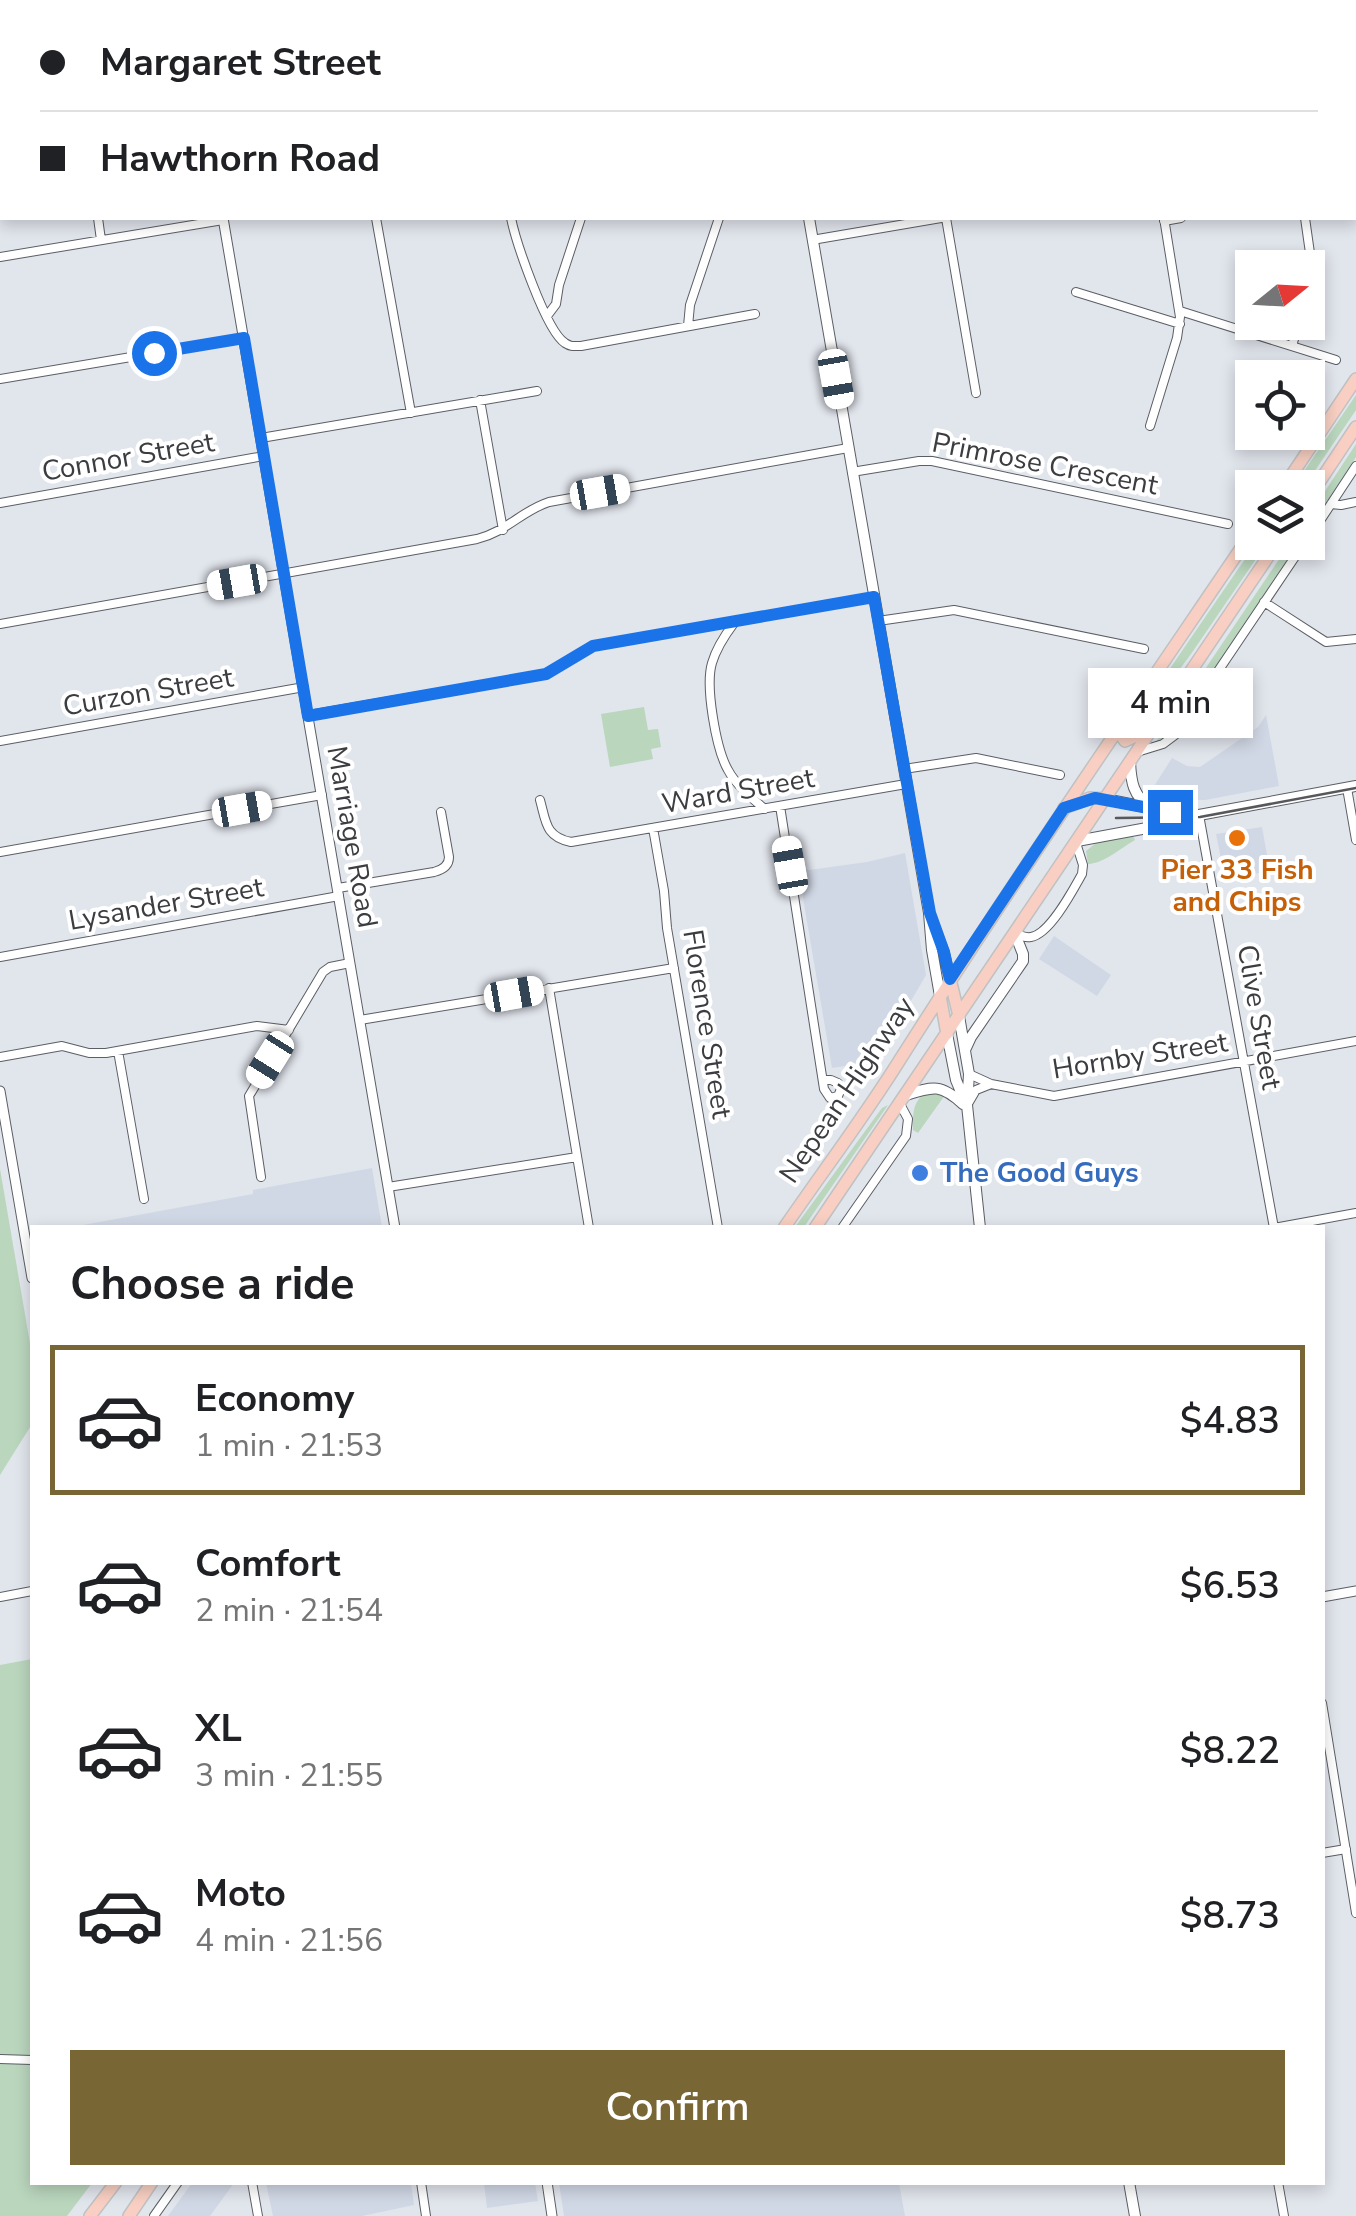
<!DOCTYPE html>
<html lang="en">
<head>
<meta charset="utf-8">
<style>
	body { margin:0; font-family:"Nunito Sans",sans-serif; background:#f2f2f2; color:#202124; height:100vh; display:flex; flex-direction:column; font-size:38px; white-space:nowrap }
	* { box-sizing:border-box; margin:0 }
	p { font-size:32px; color:#757577 }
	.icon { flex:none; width:55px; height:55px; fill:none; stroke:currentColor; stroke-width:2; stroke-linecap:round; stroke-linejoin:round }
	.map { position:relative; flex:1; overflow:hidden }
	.drawer { position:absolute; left:30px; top:1225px; width:1295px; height:960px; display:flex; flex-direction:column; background:#fff; border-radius:0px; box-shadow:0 5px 15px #0003 }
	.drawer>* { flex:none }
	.banner { position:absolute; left:0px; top:0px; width:1358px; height:220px; box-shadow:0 5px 15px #0003; display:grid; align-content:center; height:220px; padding:0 40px; background:#fff }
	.needle { width:65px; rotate:72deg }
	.tools { position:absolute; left:1235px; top:250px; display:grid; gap:20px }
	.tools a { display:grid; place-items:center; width:90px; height:90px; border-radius:0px; background:#fff; box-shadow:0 5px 15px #0003; font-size:50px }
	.end { position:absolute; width:45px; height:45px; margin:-22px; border:12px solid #1a73e8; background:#fff; box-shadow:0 0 0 5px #fff }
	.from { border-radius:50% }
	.bubble { position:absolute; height:70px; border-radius:0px; background:#fff; box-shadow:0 5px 15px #0003; font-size:32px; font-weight:600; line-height:70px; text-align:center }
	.car { position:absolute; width:30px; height:60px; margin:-30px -15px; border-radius:12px; box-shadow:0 0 8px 2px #0007; background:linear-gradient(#fff 24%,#345 0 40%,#fff 0 76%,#345 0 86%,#fff 0) }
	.banner b { display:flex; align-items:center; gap:35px; height:95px; font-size:38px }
	.banner b+b { border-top:2px solid #e0e0e0 }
	.banner i { width:25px; height:25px; background:#202124 }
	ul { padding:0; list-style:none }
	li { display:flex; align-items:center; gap:30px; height:150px; margin:0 20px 15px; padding:0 20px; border:5px solid transparent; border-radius:0px }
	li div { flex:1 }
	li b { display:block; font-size:38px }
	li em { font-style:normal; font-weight:600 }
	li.active { border-color:#796635 }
	li>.icon { width:90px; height:90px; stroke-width:1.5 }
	h2 { padding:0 40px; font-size:45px; line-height:120px }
	.cta { display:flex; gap:20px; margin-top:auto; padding:20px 40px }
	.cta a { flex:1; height:115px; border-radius:0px; background:#796635; color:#fff; font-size:40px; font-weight:600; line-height:115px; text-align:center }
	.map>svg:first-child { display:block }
</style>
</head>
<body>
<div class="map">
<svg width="1356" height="2216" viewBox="0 0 1356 2216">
	<rect width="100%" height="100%" fill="#e1e5ec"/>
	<!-- built -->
	<path fill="#d1d8e5" d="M1266 715 1279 786 1205 800 1158 799 1149 794 1172 758 1187 766 1200 767 1258 727Z
		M1262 827 1270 871 1225 879 1216 834Z
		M905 853 926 975 876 1061 832 1068 803 898 802 871 867 862Z
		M1054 936 1111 975 1097 996 1039 959Z
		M372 1168 382 1227H72L253 1194V1190Z
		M192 2183V2182L234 2183 210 2216H168Z
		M266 2183H411L414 2205 362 2216H273Z
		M484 2183H535L538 2201 487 2208Z
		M559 2183H899L905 2216H564Z"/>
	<!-- green -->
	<path fill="#bad6bd" d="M1356 395V410L1304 487H1293Z
		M1356 444V457L1308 530V517Z
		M1256 543H1267L1191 654 1135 729 1128 735 1125 734Z
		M1290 543H1299L1176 728 1166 738 1156 742Z
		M644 707 648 730 658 729 661 747 651 749 653 759 610 767 601 714Z
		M1133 836 1135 840C1119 849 1105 863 1088 864L1086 851 1096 843Z
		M931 1092 945 1095 918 1133 913 1130C913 1114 912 1097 931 1092Z
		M888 1105 804 1227H795L882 1108Z
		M0 1169 32 1355V1424L0 1475Z
		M32 1659V2182L92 2183 67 2216H0V1665Z"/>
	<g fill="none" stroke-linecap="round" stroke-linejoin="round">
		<defs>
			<path id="minor" d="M10 0V2
				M338 0 339 2
				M474 0 475 2
				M629 0V2
				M991 0V2
				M1124 0V2
				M1274 0V2
				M1355 14H1356
				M0 59H2
				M1355 177H1356
				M98 218 101 240
				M376 218 411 413
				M511 218C516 242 546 331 565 343 571 347 574 346 581 346L755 314
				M946 218 976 393
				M1305 218 1313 274 1308 295
				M1164 221 1181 218
				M812 240 941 218
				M0 257 223 220
				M1076 292 1180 324
				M1180 311 1336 360
				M547 316 556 304 559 285 581 218
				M688 326 690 305 719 218
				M1292 346 1299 322
				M0 379 244 338
				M480 400 503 530
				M1150 426 1177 338 1180 317 1164 218
				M261 438 537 391
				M852 472 919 461H932L1228 524
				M0 503 264 456
				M1331 504 1341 505 1356 502
				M1308 539 1356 466
				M1264 602 1326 642 1356 639
				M878 621 954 610 1144 649
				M734 623C725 635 716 649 712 663 705 686 716 749 728 770 736 785 751 798 765 809
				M0 624 477 539C508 531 521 511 549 502L848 448
				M309 715 546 674 593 646 874 597
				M0 741 304 687
				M1137 752 1163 744 1175 735 1305 542
				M904 769 976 758 1060 775
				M1347 788 1356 840
				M540 800C546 821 545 837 571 842L906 784
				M780 806 824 1089 830 1098 838 1096 841 1089 838 1083 831 1080H823
				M1199 815 1274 1228
				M653 828 664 891 667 928 718 1228
				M0 852 322 795
				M338 888 434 872C442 870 449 866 449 857L441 812
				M1015 933C1022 936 1024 938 1031 937 1050 934 1073 890 1082 874L1083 865 1076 843
				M0 957 339 896
				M549 988 589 1228
				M360 1020 674 968
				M118 1051 144 1199
				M0 1057 62 1046 89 1053H106L257 1026 289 1030
				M969 1074 991 1084 1054 1096 1356 1041
				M969 1102 976 1090 991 1084
				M261 1177 249 1096 323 972 330 967 350 963
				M388 1187 577 1157
				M842 1228 906 1136 908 1119 900 1104
				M1274 1228 1356 1213
				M0 1597 32 1591
				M1322 1703 1356 1913
				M1322 1853 1346 1849
				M0 2059 32 2060
				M252 2182 258 2216
				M421 2182 426 2216
				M1278 2182 1284 2216
				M154 2216 178 2182"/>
			<path id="tertiary" d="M185 0V2
				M223 218 395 1228
				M0 1091 32 1278
				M1322 1597 1356 1591
				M547 2182 552 2216"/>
			<path id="secondary" d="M771 0 772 2
				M809 218 929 913 932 950 940 996
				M1130 762C1131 782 1133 796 1151 808
				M1105 799 1170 812 1194 814
				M1077 841 1158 826 1199 815 1356 786
				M933 924 944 953 950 979
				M959 1016 969 1074 967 1105 980 1228
				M947 1034 956 1080 966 1104
				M965 1050 971 1037 1023 961V954L1015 934
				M906 1095C934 1086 941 1084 963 1104
				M1129 2182 1135 2216"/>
			<path id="trunk" d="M1283 488 1356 379
				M1308 499 1356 427
				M1117 730 1125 741 1149 730
				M1064 808 1090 798 1105 799
				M950 979 959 1016
				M940 996 947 1034
				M784 1228C823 1171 865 1116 901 1058 1014 880 1134 706 1252 532
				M815 1228 1278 542
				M90 2216 116 2182
				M129 2216 152 2182"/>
		</defs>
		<!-- minor casing -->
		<use href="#minor" stroke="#5b5e64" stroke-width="10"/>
		<!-- tertiary casing -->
		<use href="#tertiary" stroke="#5b5e64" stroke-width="11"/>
		<!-- secondary casing -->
		<use href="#secondary" stroke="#5b5e64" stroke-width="12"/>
		<!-- trunk casing -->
		<use href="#trunk" stroke="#c0c1c2" stroke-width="14"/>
		<!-- minor -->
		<use href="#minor" stroke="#fff" stroke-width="8"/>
		<!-- tertiary -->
		<use href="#tertiary" stroke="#fff" stroke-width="9"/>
		<!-- secondary -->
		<use href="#secondary" stroke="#fff" stroke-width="10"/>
		<!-- trunk -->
		<use href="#trunk" stroke="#f8cfc2" stroke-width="11"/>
		<!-- tram -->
		<path stroke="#56585c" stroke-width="2.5" d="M1116 818 1200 817 1356 788"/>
	</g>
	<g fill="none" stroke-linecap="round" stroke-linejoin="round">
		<!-- route -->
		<path stroke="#1a73e8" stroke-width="12" d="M154 353 244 338 308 716 546 674 593 646 874 597 930 913 944 952 950 979 1064 808 1095 798 1170 812"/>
	</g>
	<!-- markers -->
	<circle fill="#e8710a" stroke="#fff" stroke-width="4" cx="1237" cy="838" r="10"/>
	<circle fill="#3f7fe0" stroke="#fff" stroke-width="4" cx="920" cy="1173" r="10"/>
	<g text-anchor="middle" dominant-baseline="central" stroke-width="8" stroke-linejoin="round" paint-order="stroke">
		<!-- street labels -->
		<g font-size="28" fill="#3b3d40" stroke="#fff">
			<text transform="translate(128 457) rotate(-10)">Connor Street</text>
			<text transform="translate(1045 464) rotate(11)">Primrose Crescent</text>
			<text transform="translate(148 692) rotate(-10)">Curzon Street</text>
			<text transform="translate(738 791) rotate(-10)">Ward Street</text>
			<text transform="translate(352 837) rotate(80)">Marriage Road</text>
			<text transform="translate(166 904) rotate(-10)">Lysander Street</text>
			<text transform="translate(1259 1017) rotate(80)">Clive Street</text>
			<text transform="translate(707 1024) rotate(81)">Florence Street</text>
			<text transform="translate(1140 1056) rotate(-9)">Hornby Street</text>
			<text transform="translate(847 1090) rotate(-56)">Nepean Highway</text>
		</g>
		<!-- food labels -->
		<g font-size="28" font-weight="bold" fill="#c56008" stroke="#fff">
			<text x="1237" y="870">Pier 33 Fish<tspan x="1237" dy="32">and Chips</tspan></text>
		</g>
		<!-- shop labels -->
		<g font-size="28" font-weight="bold" fill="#366cbe" stroke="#fff" text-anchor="start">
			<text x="940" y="1173">The Good Guys</text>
		</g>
	</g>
</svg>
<div class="tools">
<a><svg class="needle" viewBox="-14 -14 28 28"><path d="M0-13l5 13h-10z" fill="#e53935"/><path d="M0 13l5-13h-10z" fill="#757577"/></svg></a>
<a><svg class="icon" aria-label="locate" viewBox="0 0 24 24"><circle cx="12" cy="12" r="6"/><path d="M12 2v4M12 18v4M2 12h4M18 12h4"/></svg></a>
<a><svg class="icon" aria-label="layers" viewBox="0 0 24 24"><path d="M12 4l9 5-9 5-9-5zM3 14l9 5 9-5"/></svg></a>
</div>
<i class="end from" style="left:154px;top:353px"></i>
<i class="end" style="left:1170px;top:812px"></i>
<div class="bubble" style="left:1088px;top:668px;width:165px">4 min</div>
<i class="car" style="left:836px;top:379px;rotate:170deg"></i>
<i class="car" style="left:600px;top:492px;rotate:80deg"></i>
<i class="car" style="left:237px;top:582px;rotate:260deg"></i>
<i class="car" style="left:242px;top:809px;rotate:80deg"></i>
<i class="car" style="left:790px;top:866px;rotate:350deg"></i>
<i class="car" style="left:514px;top:994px;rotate:80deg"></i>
<i class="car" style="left:270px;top:1060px;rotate:212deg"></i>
<div class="banner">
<b><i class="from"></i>Margaret Street</b>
<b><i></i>Hawthorn Road</b>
</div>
<section class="drawer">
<h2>Choose a ride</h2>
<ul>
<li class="active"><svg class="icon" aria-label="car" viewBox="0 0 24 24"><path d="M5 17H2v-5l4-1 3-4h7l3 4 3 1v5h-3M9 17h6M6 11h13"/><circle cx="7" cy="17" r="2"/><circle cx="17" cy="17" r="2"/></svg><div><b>Economy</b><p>1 min · 21:53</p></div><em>$4.83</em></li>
<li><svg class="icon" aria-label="car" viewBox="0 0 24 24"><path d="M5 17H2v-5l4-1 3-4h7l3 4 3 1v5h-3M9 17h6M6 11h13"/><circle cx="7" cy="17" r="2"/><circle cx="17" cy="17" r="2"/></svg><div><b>Comfort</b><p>2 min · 21:54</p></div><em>$6.53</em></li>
<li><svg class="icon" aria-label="car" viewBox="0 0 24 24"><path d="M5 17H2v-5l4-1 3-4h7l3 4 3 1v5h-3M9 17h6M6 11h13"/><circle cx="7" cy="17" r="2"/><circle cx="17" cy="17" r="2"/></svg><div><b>XL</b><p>3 min · 21:55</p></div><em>$8.22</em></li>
<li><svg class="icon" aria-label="car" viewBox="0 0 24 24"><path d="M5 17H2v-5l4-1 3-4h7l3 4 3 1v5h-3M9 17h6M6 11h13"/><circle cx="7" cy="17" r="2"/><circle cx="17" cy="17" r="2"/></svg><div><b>Moto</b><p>4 min · 21:56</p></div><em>$8.73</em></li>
</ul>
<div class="cta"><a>Confirm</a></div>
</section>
</div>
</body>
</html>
